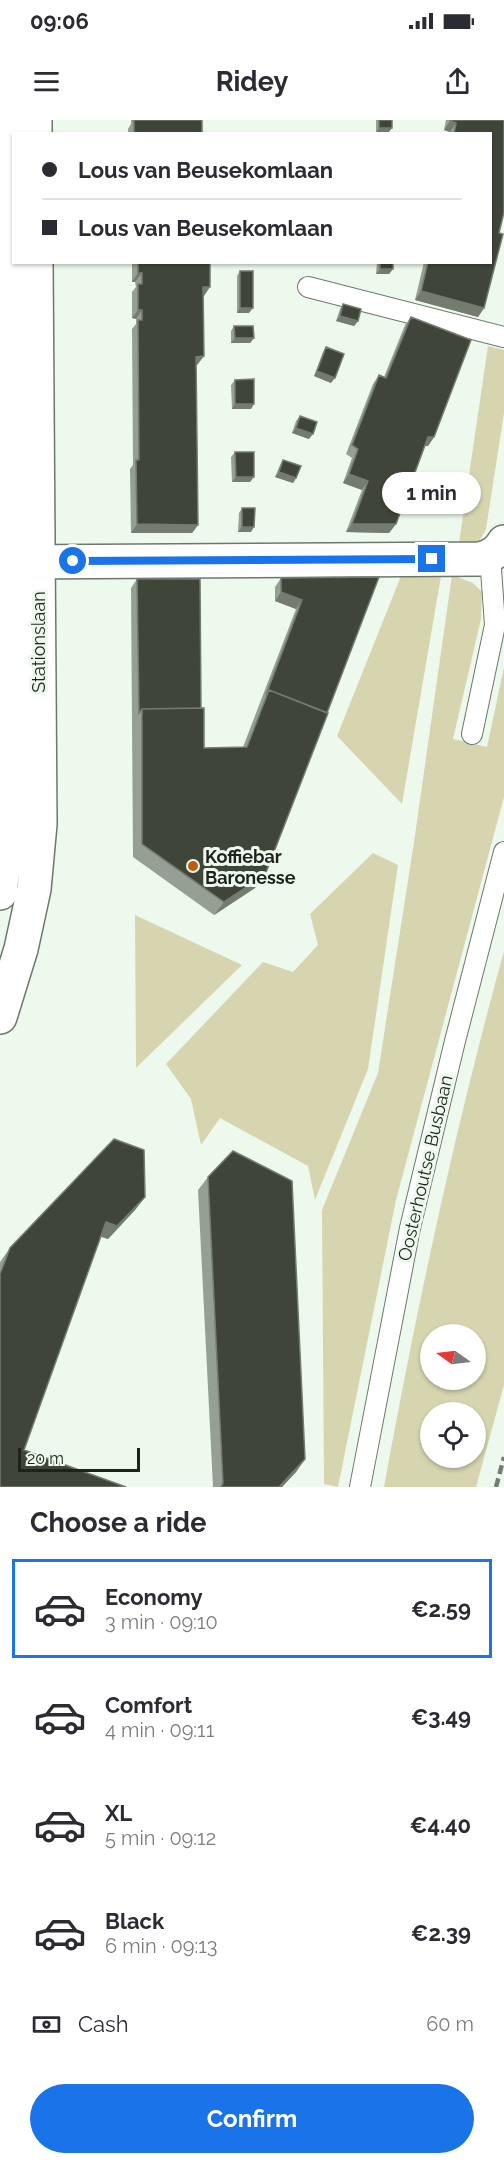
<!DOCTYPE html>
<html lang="en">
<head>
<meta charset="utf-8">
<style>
	body { margin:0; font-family:Raleway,sans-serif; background:#f2f2f3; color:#2b2b33; height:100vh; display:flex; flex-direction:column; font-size:22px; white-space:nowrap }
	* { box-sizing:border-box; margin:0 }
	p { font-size:20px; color:#7c7c81 }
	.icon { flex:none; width:33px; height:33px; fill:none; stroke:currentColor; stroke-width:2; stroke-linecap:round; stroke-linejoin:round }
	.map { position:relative; height:1367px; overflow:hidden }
	.drawer { display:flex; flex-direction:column; background:#fff; flex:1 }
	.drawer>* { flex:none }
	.guide { position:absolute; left:12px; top:12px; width:480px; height:132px; border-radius:0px; box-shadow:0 2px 4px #0004; display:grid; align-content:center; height:132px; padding:0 30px; background:#fff }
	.needle { width:39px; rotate:284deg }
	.fabs { position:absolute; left:420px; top:1204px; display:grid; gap:12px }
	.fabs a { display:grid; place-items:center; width:66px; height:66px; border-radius:50%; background:#fff; box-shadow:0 2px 4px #0004; font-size:30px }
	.scale { position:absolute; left:18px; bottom:15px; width:122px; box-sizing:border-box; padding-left:6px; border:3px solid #1e221e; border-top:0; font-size:16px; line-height:21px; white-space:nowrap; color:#1e221e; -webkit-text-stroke:4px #edf9ed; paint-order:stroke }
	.end { position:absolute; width:27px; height:27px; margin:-14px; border:8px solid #1a73e8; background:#fff; box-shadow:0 0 0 3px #fff }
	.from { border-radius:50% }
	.bubble { position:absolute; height:42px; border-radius:21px; background:#fff; box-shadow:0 2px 4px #0004; font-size:20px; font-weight:700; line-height:42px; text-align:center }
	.guide b { display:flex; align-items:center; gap:21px; height:57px; font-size:22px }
	.guide b+b { border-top:2px solid #e1e1e2 }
	.guide i { width:15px; height:15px; background:#2b2b33 }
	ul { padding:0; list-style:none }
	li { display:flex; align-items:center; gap:18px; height:99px; margin:0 12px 9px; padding:0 18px; border:3px solid transparent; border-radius:0px }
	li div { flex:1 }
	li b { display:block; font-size:22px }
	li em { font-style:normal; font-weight:700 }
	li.on { border-color:#1a73e8 }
	li>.icon { width:54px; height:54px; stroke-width:1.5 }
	h2 { padding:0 30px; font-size:27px; line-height:72px }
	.pay { display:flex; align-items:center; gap:15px; height:66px; padding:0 30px; font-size:22px }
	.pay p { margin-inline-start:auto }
	.button { display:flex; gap:12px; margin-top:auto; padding:12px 30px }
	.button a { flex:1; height:69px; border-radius:36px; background:#1a73e8; color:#fff; font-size:24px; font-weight:700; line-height:69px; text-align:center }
	.status { display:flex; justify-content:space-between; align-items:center; height:42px; padding:0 30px; background:#fff; direction:ltr }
	.status svg { height:16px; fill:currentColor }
	header { display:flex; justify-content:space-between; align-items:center; height:78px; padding:0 30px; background:#fff; font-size:27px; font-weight:700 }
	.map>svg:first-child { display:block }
</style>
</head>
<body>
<div class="status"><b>09:06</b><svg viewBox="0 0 49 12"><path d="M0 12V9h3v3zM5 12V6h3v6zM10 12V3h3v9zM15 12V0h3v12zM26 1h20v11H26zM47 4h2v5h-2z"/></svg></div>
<header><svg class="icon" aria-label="menu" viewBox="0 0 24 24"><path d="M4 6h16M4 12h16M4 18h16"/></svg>Ridey<svg class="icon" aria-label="share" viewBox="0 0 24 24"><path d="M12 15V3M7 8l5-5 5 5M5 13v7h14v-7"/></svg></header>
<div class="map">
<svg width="504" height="1367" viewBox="0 0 504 1367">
	<rect width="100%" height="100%" fill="#edf9ed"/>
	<!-- green -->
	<path fill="#d6d5b0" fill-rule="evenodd" d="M488 226 504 230V293L486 409C478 425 476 426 459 423Z
		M452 455 473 463 482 472 481 499 453 619 487 627 504 547V677L396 1080 338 1367 324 1364 322 1090 378 953 414 722Z
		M401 456H441L402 684 337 616Z
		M373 733 398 745 368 949 315 1080 308 1046 220 998 201 1025 191 979 166 944 263 842 293 852 318 825 310 794Z
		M135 795 242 845 136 948Z
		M504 831V1265L476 1367H384C417 1186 455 1008 504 831ZM430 1215H476V1260H430ZM430 1293H476V1338H430Z"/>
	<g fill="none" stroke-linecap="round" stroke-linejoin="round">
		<defs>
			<path id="lane" d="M308 167 504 217
				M472 614 495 505 490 436
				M360 1367 410 1108 455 921 504 732"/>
			<path id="street" d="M11 442 480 439C491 436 498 432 504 422"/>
			<path id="secondary" d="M35 0V14
				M0 773 8 703 10 620 4 0
				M0 897 21 829 34 769 40 704 36 142"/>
		</defs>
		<!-- lane casing -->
		<use href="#lane" stroke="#6d786d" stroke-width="22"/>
		<!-- street casing -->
		<use href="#street" stroke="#6d786d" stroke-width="36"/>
		<!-- secondary casing -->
		<use href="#secondary" stroke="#6d786d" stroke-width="36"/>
		<!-- lane -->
		<use href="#lane" stroke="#fff" stroke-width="20"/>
		<!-- street -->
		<use href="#street" stroke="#fff" stroke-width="33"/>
		<!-- secondary -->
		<use href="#secondary" stroke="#fff" stroke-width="33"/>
		<!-- rail -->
		<path stroke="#757c75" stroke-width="4.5" stroke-dasharray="9 4.5" stroke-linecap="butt" d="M496 1367 504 1337"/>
	</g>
	<!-- wall -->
	<path fill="#969f93" d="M131 0H202V14H128V9L131 4Z
		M376 0H392V8L388 13H376Z
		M446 0H504V92L499 113 503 114 484 188 478 197 415 180 424 142H490V14H450V12L444 10Z
		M132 142H210L204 176H203L204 236 197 245H196L198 405 192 413H131L130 349 133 345 132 209 136 204V199L132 198V172L136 167 135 162H132Z
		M377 142H393V149L389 154H376Z
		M240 151 249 193H237V156Z
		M343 184 358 201 354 206 336 201 340 189Z
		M411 197 434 317 428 326H425L396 404 389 413 346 412 362 370 343 363 352 338 346 334 373 264 379 255 384 257 405 205Z
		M234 206 254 218 250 223H231V211Z
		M326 227 331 263 314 256 323 232Z
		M235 260 251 289H232L231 265Z
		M300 296 309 319 292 313 296 301Z
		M235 332 250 362H232L231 337Z
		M283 340 296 358 293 363 275 357 280 345Z
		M242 388 251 412H238L239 393Z
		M379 457 255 768 214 795 133 737 131 468 137 459 201 588 204 628 243 627 296 489 275 481V467L281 458Z
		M208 1057 305 1339 296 1352 282 1367H213L198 1070Z
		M145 1077 135 1090 108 1119 101 1117 0 1367V1142L10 1128Z"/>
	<!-- shaded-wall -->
	<path fill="#747b6f" d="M450 1 456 3 450 12 444 10Z
		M379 8H392L388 13H376Z
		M380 149H393L389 154H376Z
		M138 153H142L135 162H132Z
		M203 167H210L204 176H197Z
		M421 171 484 188 478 197 415 180Z
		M240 188H253L249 193H237Z
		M138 190H142L136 199 132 198Z
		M340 196 358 201 354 206 336 201Z
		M235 218H254L250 223H231Z
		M204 236 197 245H190L196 237Z
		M317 251 335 258 331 263 314 256Z
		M235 284H254L251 289H232Z
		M296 308 313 314 309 319 292 313Z
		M428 317H434L428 326H422Z
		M279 352 296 358 293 363 275 357Z
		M349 354 368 361 362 370 343 363Z
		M236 357H254L250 362H232Z
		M137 404 198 405 192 413H131Z
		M352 404H396L389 413 346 412Z
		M242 407H254L251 412H238Z
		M281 472 302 480 296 489 275 481Z
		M265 755 255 768 214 795 224 782Z
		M145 1077 135 1090 108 1119 97 1115 106 1102Z
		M305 1339 296 1352 282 1367H279Z"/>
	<!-- building -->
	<path fill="#404539" stroke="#747b6f" stroke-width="1.5" d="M134 0H202V14H134Z
		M379 0H392V8H379Z
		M450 0H504V92L499 113 503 114 484 188 421 171 428 142H490V14H454L456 3 450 1Z
		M138 142H210V167H203L204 236 196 237 198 405 137 404 136 340H139L138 200H142V190H138V164H142V153H138Z
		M380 142H393V149H380Z
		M240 151H253V188H240Z
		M343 184 361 189 358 201 340 196Z
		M411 197 471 220 434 317H428L396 404H352L368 361 349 354 358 329 352 325 379 255 386 258Z
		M234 206H253L254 218H235Z
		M326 227 344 234 335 258 317 251Z
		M254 259V284H235V260Z
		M300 296 317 302 313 314 296 308Z
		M235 332H254V357H236Z
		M283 340 301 346 296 358 279 352Z
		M242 388H255L254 407H242Z
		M379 457 327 593 269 570 266 575 302 480 281 472V458Z
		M137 459H200L201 588 142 589 139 593Z
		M269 570 328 593 265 755 224 782 142 724V589L204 588V628L247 627Z
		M114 1019 144 1030 145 1077 117 1106 106 1102 24 1330 126 1367H0V1154L10 1128Z
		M233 1031 292 1061 305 1339 279 1367H221L223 1363 208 1057Z"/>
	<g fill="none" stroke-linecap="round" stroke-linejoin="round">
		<!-- route -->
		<path stroke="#1a73e8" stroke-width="8" d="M73 441 432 439"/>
	</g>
	<!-- markers -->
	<circle fill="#bc5d13" stroke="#edf9ed" stroke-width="2" cx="193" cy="746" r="6"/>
	<g text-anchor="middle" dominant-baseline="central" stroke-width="6" stroke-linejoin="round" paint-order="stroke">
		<!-- street labels -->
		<g font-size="18" fill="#1e221e" stroke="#edf9ed">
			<text transform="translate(38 522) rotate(-90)">Stationslaan</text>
			<text transform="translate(425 1048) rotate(-77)">Oosterhoutse Busbaan</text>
		</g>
		<!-- poi labels -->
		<g font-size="18" font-weight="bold" fill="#1e221e" stroke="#edf9ed" text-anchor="start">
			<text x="205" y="736">Koffiebar<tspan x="205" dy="21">Baronesse</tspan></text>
		</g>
	</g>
</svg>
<div class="fabs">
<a><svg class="needle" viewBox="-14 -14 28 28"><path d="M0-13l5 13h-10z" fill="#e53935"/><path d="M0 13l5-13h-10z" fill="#7c7c81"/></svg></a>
<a><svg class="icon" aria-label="locate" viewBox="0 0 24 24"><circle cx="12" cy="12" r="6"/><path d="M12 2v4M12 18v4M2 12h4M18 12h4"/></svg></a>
</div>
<div class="scale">20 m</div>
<i class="end from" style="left:73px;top:441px"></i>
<i class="end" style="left:432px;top:439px"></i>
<div class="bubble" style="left:382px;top:352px;width:99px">1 min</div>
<div class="guide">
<b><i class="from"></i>Lous van Beusekomlaan</b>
<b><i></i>Lous van Beusekomlaan</b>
</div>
</div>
<section class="drawer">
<h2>Choose a ride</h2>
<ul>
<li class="on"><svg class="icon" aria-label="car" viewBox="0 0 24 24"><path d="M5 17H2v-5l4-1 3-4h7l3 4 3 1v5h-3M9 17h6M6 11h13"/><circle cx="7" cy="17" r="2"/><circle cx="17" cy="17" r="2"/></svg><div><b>Economy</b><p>3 min · 09:10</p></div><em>€2.59</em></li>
<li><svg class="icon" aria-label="car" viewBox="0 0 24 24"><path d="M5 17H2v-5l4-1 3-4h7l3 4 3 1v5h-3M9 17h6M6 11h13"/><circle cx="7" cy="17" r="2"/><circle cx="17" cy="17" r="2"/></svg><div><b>Comfort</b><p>4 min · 09:11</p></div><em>€3.49</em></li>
<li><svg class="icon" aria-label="car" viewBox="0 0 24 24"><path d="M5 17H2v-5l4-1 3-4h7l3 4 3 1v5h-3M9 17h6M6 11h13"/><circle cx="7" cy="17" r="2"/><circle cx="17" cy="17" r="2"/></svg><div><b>XL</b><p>5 min · 09:12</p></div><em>€4.40</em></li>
<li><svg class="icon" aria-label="car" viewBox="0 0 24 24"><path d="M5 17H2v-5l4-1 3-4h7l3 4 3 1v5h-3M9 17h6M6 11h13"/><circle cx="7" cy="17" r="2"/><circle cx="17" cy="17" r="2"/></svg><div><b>Black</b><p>6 min · 09:13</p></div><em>€2.39</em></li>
</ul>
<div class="pay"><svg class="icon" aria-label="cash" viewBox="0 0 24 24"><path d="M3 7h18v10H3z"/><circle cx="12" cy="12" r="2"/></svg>Cash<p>60 m</p></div>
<div class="button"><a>Confirm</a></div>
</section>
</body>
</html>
